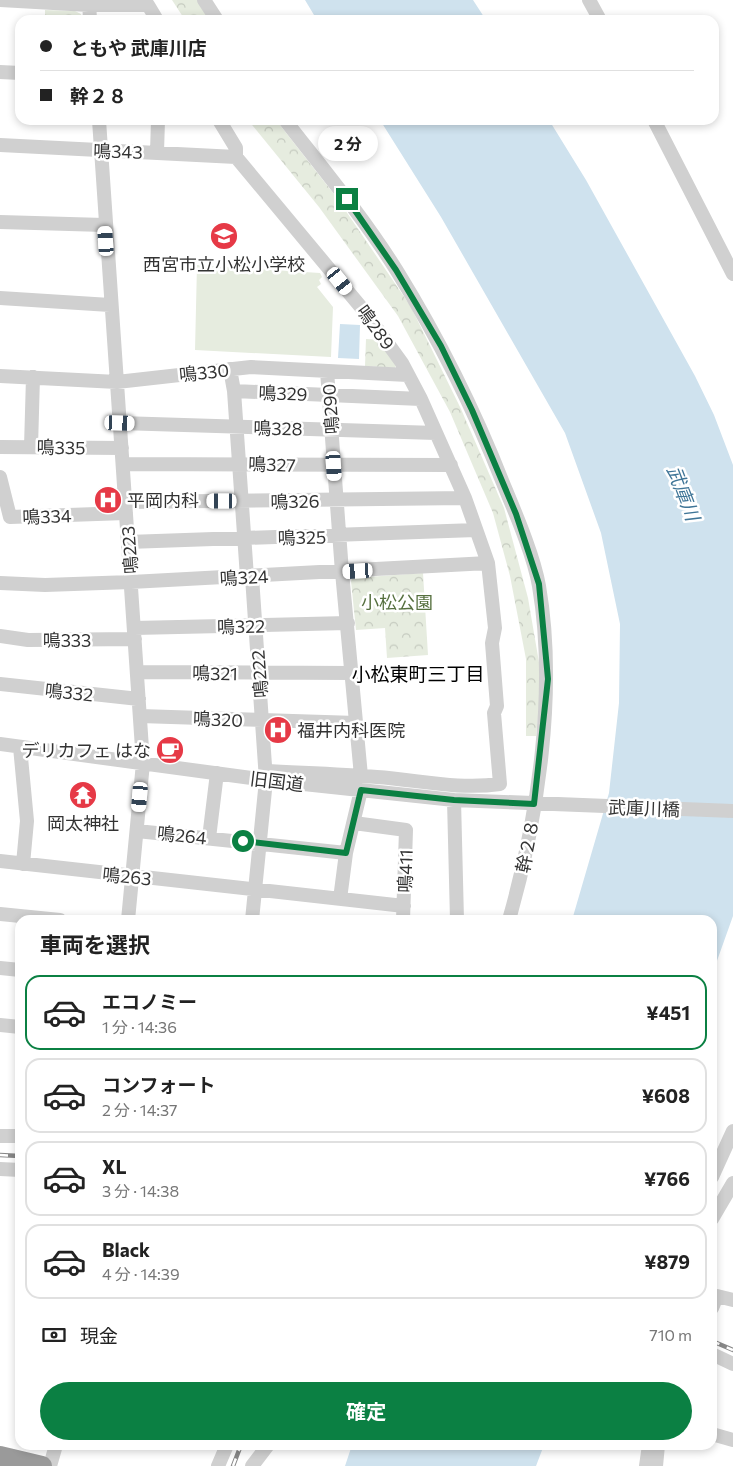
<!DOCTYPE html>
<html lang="ja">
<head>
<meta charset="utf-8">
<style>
	body { margin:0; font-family:Commissioner,"Noto Sans JP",sans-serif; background:#f2f2f2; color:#222; height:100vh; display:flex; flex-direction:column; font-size:19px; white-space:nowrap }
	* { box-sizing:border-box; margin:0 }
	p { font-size:16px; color:#767676 }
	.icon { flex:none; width:28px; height:28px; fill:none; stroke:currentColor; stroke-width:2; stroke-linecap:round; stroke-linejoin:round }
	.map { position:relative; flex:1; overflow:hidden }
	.panel { position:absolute; left:15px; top:915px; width:702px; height:535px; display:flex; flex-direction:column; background:#fff; border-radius:15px; box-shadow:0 2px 8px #0003 }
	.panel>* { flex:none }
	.guide { position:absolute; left:15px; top:15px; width:704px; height:110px; border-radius:15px; box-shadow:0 2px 8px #0003; display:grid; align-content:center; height:110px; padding:0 25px; background:#fff }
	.end { position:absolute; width:22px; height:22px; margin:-11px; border:6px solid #0b8043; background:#fff; box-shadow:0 0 0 2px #fff }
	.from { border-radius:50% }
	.bubble { position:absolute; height:35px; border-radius:18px; background:#fff; box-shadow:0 2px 8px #0003; font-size:16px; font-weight:700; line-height:35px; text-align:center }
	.car { position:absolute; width:15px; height:30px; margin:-15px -8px; border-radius:6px; box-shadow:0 0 4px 1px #0007; background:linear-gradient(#fff 24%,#345 0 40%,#fff 0 76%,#345 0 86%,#fff 0) }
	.guide b { display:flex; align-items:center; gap:18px; height:48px; font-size:19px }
	.guide b+b { border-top:1px solid #e0e0e0 }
	.guide i { width:12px; height:12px; background:#222 }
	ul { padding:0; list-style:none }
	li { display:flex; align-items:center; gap:15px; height:75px; margin:0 10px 8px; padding:0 15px; border:2px solid #e0e0e0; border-radius:15px }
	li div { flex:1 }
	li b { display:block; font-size:19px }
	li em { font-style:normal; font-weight:700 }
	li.on { border-color:#0b8043 }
	li>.icon { width:45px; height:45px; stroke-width:1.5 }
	h2 { padding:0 25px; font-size:22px; line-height:60px }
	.pay { display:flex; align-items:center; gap:12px; height:55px; padding:0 25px; font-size:19px }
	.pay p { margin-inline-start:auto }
	.primary-button { display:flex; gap:10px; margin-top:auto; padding:10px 25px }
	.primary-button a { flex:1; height:58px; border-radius:30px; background:#0b8043; color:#fff; font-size:20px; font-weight:700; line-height:58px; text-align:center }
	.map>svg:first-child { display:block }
</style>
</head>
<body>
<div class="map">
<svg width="733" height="1466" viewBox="0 0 733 1466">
	<defs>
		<pattern id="forest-crowns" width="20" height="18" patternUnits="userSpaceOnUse" patternTransform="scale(1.25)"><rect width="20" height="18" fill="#e6ecdf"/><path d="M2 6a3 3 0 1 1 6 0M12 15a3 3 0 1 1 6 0" fill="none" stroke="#c6cbc0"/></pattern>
	</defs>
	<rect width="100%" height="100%" fill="#fff"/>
	<!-- forest -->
	<path fill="url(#forest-crowns)" d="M172 0H200L212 20H185Z
		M45 10 75 11 81 14V20H45Z
		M248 120H276L337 198 411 307 461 409 504 508 528 598 542 680 536 736H526V659L510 576 493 513 450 412 398 316 319 207Z
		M366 339 381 340 397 364 395 368 365 366Z
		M423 573 428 655 387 658 385 628 356 630 351 581 353 578Z"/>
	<!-- garden -->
	<path fill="#e6ecdf" d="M197 265 320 273 322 277 319 280 321 284 317 287 333 307 331 357 195 350Z"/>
	<!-- water -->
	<path fill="#cfe2ee" d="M305 0H473L486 20H317Z
		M380 120H549L586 180 695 376 714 415 733 465V916L713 972 712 920H572L609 793 619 703 620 624 601 533 565 433 441 217Z
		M340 324 360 325 359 359 338 358Z
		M352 1445H544L536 1466H345Z"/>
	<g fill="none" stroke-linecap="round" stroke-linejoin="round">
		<!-- minor -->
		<path stroke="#d0d0d0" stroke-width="14" d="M0 0 89 5H148L157 20
			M89 0 90 20
			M204 0 217 20
			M589 0 600 20
			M0 72 20 73
			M99 120 143 763 128 920
			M219 120 236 148V157L365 312 402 363 421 399 465 498 488 563 495 628 492 643 497 706 494 713 500 784C458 790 419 780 377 777 340 774 302 773 265 771
			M285 120C323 169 364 218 397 271 439 339 474 409 503 483 515 512 534 556 539 586 557 691 538 818 509 920
			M654 120 733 274
			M0 145 236 157
			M157 152 158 120
			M0 222 104 225
			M0 298 110 305
			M230 369 234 391 247 577
			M327 371 342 572 361 776
			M0 376 117 382 251 367 408 375
			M234 391 421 399
			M120 423 436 433
			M0 447 122 448
			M31 447 33 377
			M123 464 451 465
			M0 477 10 517
			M125 502 465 498
			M10 517 126 513
			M128 542 476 530
			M0 583 45 585 131 582 488 563
			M134 628 348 623
			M0 636 28 640 135 639
			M137 672 352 673
			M0 684 139 699
			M140 716 356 723
			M0 744 266 780 454 800 733 811
			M20 747 27 821 23 864
			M454 800 457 920
			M354 823 406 830 403 920
			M137 831 346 853
			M209 838 217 773
			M0 861 404 906
			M340 899 346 853 361 790
			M0 914 60 920
			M252 920 266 780 252 577
			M0 968 20 970
			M0 1025 20 1027
			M0 1136H20
			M0 1169 20 1170
			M712 1177 733 1131
			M712 1219 733 1183
			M712 1308 717 1296 733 1300
			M712 1354 733 1364
			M712 1434 733 1440
			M50 1466 56 1445
			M218 1466 227 1445
			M252 1466 268 1445
			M646 1466 649 1445
			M656 1466 658 1445"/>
		<!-- highway -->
		<path stroke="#9a9a9a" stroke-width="20" d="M0 1456 42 1466"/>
		<defs>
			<path id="rail" d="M0 1155 20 1156
				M712 1341 733 1350
				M233 1466 241 1445"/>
		</defs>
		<!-- rail casing -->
		<use href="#rail" stroke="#888" stroke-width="4.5"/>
		<!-- rail -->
		<use href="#rail" stroke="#fff" stroke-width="2.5" stroke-dasharray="8" stroke-linecap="butt"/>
	</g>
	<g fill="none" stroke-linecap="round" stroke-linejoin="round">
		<!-- route -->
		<path stroke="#0b8043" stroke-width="6" d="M243 841 346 853 361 790 454 800 534 804 548 679 539 584 516 514 472 410 441 346 396 270 347 199"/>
	</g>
	<!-- icons -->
	<defs>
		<symbol id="school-disc" viewBox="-11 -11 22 22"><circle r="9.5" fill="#e63946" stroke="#fff"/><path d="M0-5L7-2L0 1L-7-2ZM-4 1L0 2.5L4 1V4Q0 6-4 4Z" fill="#fff"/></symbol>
		<symbol id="hospital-disc" viewBox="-11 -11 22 22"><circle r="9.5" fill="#e63946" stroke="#fff"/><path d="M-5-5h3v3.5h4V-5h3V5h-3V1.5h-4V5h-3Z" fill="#fff"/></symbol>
		<symbol id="cafe-disc" viewBox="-11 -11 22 22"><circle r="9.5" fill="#e63946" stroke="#fff"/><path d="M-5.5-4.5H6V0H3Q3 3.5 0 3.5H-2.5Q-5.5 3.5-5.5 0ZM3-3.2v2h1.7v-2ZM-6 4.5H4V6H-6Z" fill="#fff"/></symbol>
		<symbol id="temple-disc" viewBox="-11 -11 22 22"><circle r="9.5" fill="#e63946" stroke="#fff"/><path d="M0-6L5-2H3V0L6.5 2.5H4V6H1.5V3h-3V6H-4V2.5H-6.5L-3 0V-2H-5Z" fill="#fff"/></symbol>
	</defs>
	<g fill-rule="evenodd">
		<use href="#school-disc" x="208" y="220" width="32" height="32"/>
		<use href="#hospital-disc" x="92" y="484" width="32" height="32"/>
		<use href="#hospital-disc" x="262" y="714" width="32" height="32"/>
		<use href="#cafe-disc" x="154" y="734" width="32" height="32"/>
		<use href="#temple-disc" x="67" y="779" width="32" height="32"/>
	</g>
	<g text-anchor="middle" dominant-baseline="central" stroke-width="5" stroke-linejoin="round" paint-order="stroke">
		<!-- street labels -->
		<g font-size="18" fill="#333" stroke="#fff">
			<text transform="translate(118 151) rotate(2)">鳴343</text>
			<text transform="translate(376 327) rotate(54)">鳴289</text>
			<text transform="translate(204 372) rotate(-6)">鳴330</text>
			<text transform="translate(283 393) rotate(2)">鳴329</text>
			<text transform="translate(330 409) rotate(-94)">鳴290</text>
			<text transform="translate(278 428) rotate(1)">鳴328</text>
			<text transform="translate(61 447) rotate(1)">鳴335</text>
			<text transform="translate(272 464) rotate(2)">鳴327</text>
			<text transform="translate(295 501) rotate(-1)">鳴326</text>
			<text transform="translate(47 516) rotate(-2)">鳴334</text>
			<text transform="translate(302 537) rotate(-1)">鳴325</text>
			<text transform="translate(129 550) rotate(-94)">鳴223</text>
			<text transform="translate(244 577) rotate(-3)">鳴324</text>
			<text transform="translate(241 626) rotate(-1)">鳴322</text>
			<text x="67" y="640">鳴333</text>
			<text transform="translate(215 673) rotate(1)">鳴321</text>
			<text transform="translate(259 674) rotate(-94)">鳴222</text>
			<text transform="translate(69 692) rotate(6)">鳴332</text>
			<text transform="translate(218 719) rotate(2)">鳴320</text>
			<text transform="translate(277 781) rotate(7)">旧国道</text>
			<text transform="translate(644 808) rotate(2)">武庫川橋</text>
			<text transform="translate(182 835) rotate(6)">鳴264</text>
			<text transform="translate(527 846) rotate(-79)">幹２８</text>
			<text transform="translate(405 871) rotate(-88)">鳴411</text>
			<text transform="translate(127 876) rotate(6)">鳴263</text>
		</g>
		<!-- poi labels -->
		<g font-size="18" fill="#333" stroke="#fff">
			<text x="224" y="264">西宮市立小松小学校</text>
			<text x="127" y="500" text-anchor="start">平岡内科</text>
			<text x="297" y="730" text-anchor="start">福井内科医院</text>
			<text x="151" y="750" text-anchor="end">デリカフェ はな</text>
			<text x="83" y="823">岡太神社</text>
		</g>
		<!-- park labels -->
		<g font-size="18" fill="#56703f" stroke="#fff">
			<text x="397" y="602">小松公園</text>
		</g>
		<!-- water labels -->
		<g font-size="19" font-style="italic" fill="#3f7597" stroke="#fff">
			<text transform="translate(684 493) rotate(69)">武庫川</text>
		</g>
		<!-- neighbourhood labels -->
		<g font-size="19" fill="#000" stroke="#fff">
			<text x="418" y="673">小松東町三丁目</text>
		</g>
	</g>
</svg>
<i class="end from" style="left:243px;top:841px"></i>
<i class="end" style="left:347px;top:199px"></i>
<div class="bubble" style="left:318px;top:126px;width:60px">2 分</div>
<i class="car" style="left:106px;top:241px;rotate:356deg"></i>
<i class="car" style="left:340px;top:281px;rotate:141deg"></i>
<i class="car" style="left:120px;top:423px;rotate:92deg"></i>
<i class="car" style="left:334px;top:466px;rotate:176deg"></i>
<i class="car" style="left:222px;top:501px;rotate:270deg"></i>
<i class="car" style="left:358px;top:571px;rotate:267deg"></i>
<i class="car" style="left:140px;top:797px;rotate:185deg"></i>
<div class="guide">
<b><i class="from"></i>ともや 武庫川店</b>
<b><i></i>幹２８</b>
</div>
<section class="panel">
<h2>車両を選択</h2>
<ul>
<li class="on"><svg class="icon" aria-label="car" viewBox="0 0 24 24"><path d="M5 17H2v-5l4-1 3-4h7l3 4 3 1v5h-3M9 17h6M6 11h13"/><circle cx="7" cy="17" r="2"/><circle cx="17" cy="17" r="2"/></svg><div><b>エコノミー</b><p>1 分 · 14:36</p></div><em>¥451</em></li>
<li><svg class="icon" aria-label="car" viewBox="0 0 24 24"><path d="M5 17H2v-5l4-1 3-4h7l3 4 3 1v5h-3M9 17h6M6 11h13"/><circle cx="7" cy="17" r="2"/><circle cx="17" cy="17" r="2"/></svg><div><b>コンフォート</b><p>2 分 · 14:37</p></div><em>¥608</em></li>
<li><svg class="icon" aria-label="car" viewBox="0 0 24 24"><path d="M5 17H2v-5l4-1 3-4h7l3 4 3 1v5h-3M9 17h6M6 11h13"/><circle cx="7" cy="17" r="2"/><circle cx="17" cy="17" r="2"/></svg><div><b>XL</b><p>3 分 · 14:38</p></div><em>¥766</em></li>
<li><svg class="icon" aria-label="car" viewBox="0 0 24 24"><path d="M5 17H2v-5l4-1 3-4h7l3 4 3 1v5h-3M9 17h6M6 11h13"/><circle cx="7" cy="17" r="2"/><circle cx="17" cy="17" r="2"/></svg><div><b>Black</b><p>4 分 · 14:39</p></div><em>¥879</em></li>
</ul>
<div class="pay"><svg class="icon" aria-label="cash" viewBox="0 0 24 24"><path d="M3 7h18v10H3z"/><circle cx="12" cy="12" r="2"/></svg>現金<p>710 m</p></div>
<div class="primary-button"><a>確定</a></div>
</section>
</div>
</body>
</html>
